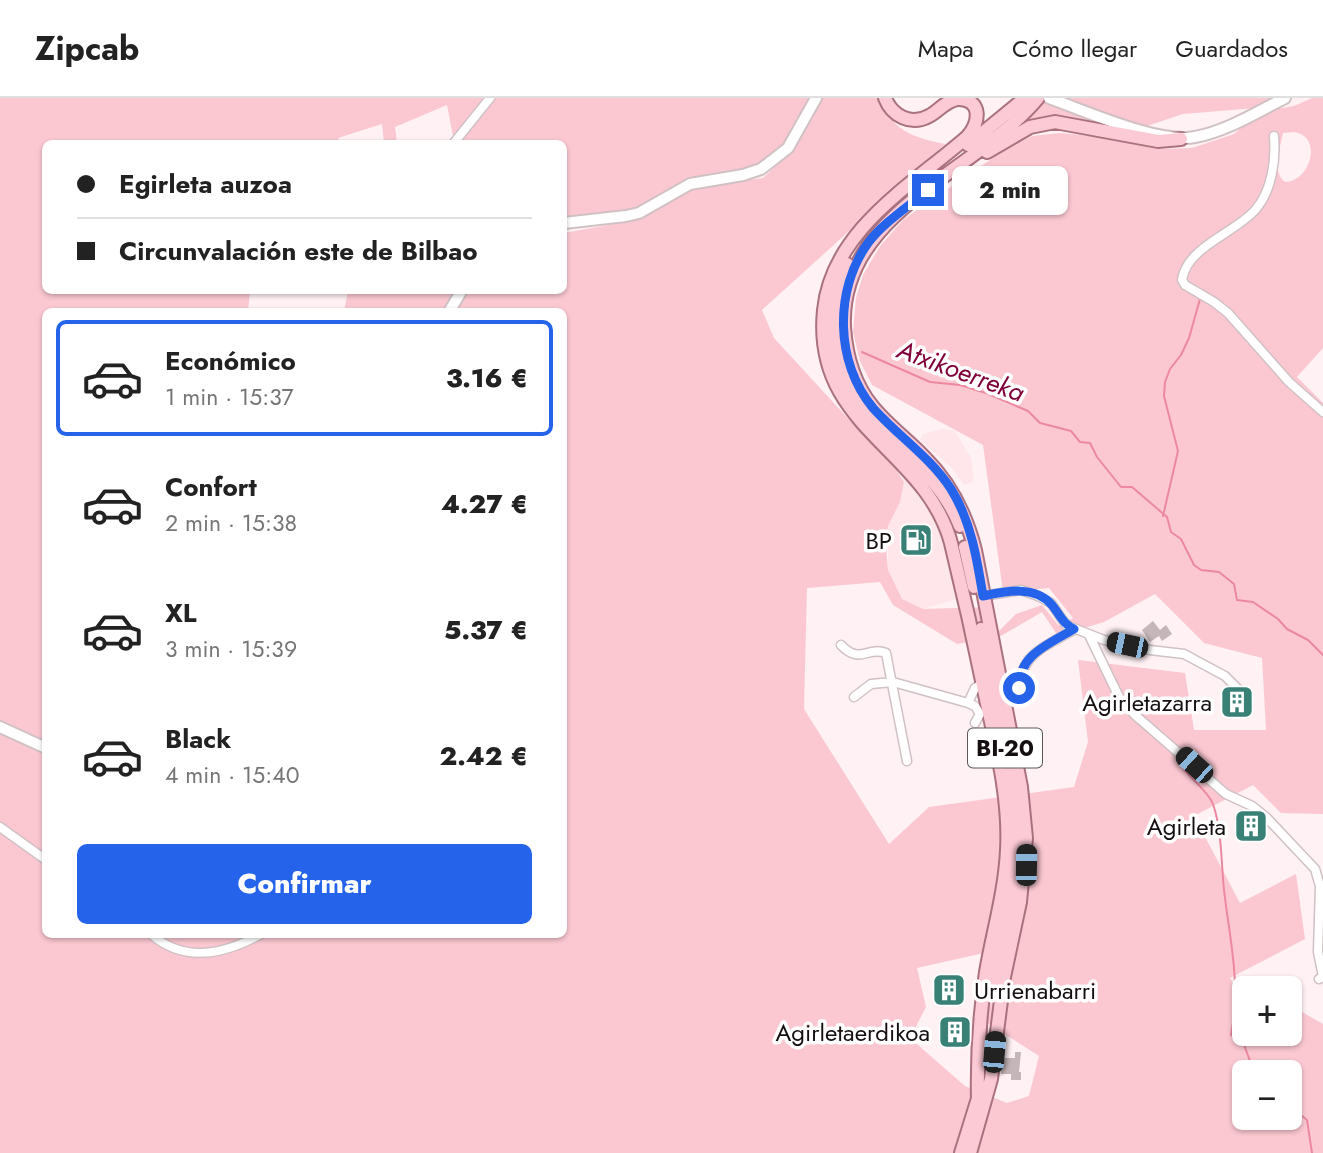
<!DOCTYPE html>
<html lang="es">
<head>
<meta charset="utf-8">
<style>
	body { margin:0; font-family:Jost,sans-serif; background:#f2f2f2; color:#222; height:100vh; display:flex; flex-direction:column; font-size:26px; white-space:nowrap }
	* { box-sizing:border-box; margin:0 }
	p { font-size:23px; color:#767676 }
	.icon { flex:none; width:38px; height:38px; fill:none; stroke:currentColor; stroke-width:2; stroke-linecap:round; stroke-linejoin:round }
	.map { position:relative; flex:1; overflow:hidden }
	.details { position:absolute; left:42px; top:210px; width:525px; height:630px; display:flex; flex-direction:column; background:#fff; border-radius:10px; box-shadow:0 2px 5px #0004 }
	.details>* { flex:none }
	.banner { position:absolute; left:42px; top:42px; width:525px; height:154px; border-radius:10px; box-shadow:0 2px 5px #0004; display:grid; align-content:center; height:154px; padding:0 35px; background:#fff }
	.buttons { position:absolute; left:1232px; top:878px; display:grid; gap:14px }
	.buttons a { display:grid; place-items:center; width:70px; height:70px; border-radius:10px; background:#fff; box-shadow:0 2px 5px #0004; font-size:35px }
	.end { position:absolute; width:32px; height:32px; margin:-16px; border:9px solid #2563eb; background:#fff; box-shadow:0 0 0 4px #fff }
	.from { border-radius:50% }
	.bubble { position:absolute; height:49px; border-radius:10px; background:#fff; box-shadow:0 2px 5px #0004; font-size:23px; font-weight:800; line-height:49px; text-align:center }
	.car { position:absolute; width:21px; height:42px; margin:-21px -10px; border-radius:9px; box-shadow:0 0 5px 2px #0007; background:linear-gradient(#222 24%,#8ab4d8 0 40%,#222 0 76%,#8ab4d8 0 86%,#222 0) }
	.banner b { display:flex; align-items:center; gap:24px; height:66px; font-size:26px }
	.banner b+b { border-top:2px solid #e0e0e0 }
	.banner i { width:18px; height:18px; background:#222 }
	ul { padding:12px 0 0; list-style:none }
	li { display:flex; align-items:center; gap:21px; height:116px; margin:0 14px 10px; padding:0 21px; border:4px solid transparent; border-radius:10px }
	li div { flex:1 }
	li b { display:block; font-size:26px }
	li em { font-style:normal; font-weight:800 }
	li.selected { border-color:#2563eb }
	li>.icon { width:63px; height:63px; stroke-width:1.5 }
	.button { display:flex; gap:14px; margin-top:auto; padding:14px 35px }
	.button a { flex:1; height:80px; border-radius:10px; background:#2563eb; color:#fff; font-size:28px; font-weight:800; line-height:80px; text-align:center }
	header { display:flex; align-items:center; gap:42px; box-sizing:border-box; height:98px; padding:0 35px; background:#fff; border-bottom:2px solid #e0e0e0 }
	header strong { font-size:33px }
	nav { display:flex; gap:38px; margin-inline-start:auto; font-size:24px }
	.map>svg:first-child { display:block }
</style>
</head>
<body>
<header>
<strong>Zipcab</strong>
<nav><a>Mapa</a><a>Cómo llegar</a><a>Guardados</a></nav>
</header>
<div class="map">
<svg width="1323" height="1055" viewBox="0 0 1323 1055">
	<rect width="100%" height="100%" fill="#fff1f4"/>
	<!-- built -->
	<path fill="#ffe6ea" d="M943 331 955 333 971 360 974 383 964 387 952 370 920 342 923 336Z
		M904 374 928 405 943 435 960 500 923 511 902 501 888 472V428L900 404Z"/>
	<!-- green -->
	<path fill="#fbc8d2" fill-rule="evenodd" d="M0 0H484L453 38 447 7 395 29 397 45H384L382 26 338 40 340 45 46 46V192L250 193 248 213 46 214V836H564V214H388L379 210 377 213H344L348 193 564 192V135L637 122 696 89 763 80 793 52 823 0H878C892 32 913 40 945 46L762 212 774 240 855 328C878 337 892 364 904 384L900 404 888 428 886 450 888 472 902 501 923 511 990 509 998 534 1016 516 1042 507 1059 528 1073 520 1049 490 1003 494 983 347 872 287 860 263 853 234 856 200 863 177 880 148 904 121 1003 53 1032 38 1060 35 1091 38 1162 51 1192 50 1234 36 1245 26 1276 11 1294 8 1312 0H1323V250L1297 279 1323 305V716L1281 715 1253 687 1194 718 1240 805 1296 776 1305 841 1230 880 1237 892 1261 891H1244V936H1290V907L1323 926V1055H0ZM1294 34C1323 38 1311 83 1285 84 1271 73 1280 51 1283 35ZM880 484 893 507 957 546 1001 538 1042 514 1058 538 1104 524 1155 496 1204 545 1262 560 1266 632H1194L1185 575 1078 562 1088 644 1074 689 929 709 889 746 804 611 807 490ZM984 855 975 917 1039 958 1029 998 1007 1005 965 988 910 940 926 909 917 870ZM1244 975H1290V1020H1244Z
		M495 0H813L790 43 758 69 638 110 564 119V46H457Z
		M1062 0H1274L1256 10 1183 16 1141 30Z
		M1042 3 1051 6 1123 31 1046 18 1003 38Z"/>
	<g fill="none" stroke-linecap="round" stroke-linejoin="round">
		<!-- stream -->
		<path stroke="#ec88a0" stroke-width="2" d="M862 254 930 284 960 287 986 295 1028 313 1040 325 1071 333 1080 344 1090 345 1097 359 1121 389H1132L1167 419 1171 434 1181 441 1194 467 1201 472 1219 474 1234 486 1237 502 1253 504 1278 521 1287 531 1308 542 1323 557
			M1163 418 1178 353 1164 298 1165 284 1170 271 1181 257 1189 240 1200 201
			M1179 664C1187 679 1208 692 1213 706 1222 733 1221 763 1224 792 1230 844 1241 884 1231 937L1243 944 1250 963 1261 975
			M1290 1008 1307 1022 1312 1055"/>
	</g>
	<!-- building -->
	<path fill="#c5b6b9" d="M1153 523 1160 532 1166 527 1172 536 1162 543 1159 538 1150 544 1142 532Z
		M1245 595 1247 612 1229 615 1226 597 1240 598Z
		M1247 713 1256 724 1260 723 1266 731 1248 743 1234 721Z
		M952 882 958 898 944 900 939 887Z
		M955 923 970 933 962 946 954 941 947 944 946 937Z
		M1015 954H1021L1019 974H1021V982H1011V976H1001L1002 960H1015Z"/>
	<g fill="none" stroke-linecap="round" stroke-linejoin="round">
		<defs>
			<path id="minor" d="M1274 38C1276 62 1272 92 1256 111 1236 135 1187 148 1182 182L1185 187 1214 204 1228 215 1289 284 1323 314
				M453 46 490 0
				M983 498 1021 492 1038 498 1051 505 1066 527 1104 542 1150 552 1184 556 1225 578 1239 592
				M1089 537 1119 599 1135 617 1226 696 1252 708 1266 719 1315 771 1320 788 1318 854 1323 879 1319 881
				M841 547C860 567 867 548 886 555L907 663
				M854 599 871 586 893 584 968 605 975 590 982 586
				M1021 604C1015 558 1039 552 1075 531
				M968 605 975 608 980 616 975 625
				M0 729 46 762
				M151 836C185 866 225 856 261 836"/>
			<path id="tertiary" d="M1049 0C1086 13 1158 46 1195 39 1227 33 1257 14 1285 0
				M564 125 626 118 639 115 690 86 743 77 761 71 788 50 816 0
				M449 214 462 192
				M0 629 46 650"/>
			<path id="primary" d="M885 0C892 18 911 28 929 18 939 13 945 3 957 1 983 0 980 26 967 39 912 87 832 132 824 212 812 330 925 349 951 445 963 494 974 543 984 592 995 644 1010 698 1007 752 1005 794 993 833 986 874 980 914 977 962 978 1003
				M968 47 1025 0
				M987 54 1030 29 1055 24 1158 43 1181 41
				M847 166C826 215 831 276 867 317 901 355 941 379 960 428
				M965 449 974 489
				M981 531 1000 627
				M992 892 1015 769 1016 724 1009 676
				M961 1055 979 997
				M970 1055 991 981 1004 879 1020 804 1026 740 1021 689 975 452C966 416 951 386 925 360 908 342 887 327 872 308 854 286 846 258 844 229 839 114 975 76 1038 0"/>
		</defs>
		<!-- minor casing -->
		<use href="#minor" stroke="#d1c1c4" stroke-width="11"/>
		<!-- tertiary casing -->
		<use href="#tertiary" stroke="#d1c1c4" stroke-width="14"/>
		<!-- primary casing -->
		<use href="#primary" stroke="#aa717e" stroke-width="16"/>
		<!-- minor -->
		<use href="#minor" stroke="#fff" stroke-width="8"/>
		<!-- tertiary -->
		<use href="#tertiary" stroke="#fff" stroke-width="10"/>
		<!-- primary -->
		<use href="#primary" stroke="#fccad5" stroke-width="12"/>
	</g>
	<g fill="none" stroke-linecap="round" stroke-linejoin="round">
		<!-- route -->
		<path stroke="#2563eb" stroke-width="9" d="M928 92C908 109 884 124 868 145 834 192 835 265 873 310 898 338 930 359 951 391 971 423 977 461 983 498 1006 493 1035 487 1052 507 1060 517 1063 526 1074 531 1049 546 1018 557 1019 590"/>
	</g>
	<!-- icons -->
	<defs>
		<symbol id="fuel-square" viewBox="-11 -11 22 22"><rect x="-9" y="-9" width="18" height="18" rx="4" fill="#398077" stroke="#fff"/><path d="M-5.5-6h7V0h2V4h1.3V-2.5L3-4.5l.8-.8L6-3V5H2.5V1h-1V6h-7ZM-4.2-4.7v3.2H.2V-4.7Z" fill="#fff"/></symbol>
		<symbol id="building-square" viewBox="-11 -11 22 22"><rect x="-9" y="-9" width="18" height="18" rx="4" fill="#398077" stroke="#fff"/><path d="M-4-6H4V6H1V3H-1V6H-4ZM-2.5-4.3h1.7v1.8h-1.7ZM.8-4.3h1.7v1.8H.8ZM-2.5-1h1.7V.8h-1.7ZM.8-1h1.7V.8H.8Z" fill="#fff"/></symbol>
	</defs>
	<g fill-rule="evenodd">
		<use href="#fuel-square" x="897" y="423" width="38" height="38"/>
		<use href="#building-square" x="1218" y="585" width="38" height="38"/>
		<use href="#building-square" x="1232" y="709" width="38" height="38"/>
		<use href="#building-square" x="930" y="873" width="38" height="38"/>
		<use href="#building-square" x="936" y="915" width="38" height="38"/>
	</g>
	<g text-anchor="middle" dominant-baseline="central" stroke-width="7" stroke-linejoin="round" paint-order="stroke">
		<!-- shield labels -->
		<rect fill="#fff" stroke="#5b5758" stroke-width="2" x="968" y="630.5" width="74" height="39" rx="5"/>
		<g font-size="23" font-weight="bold" fill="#150f10">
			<text x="1005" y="650">BI-20</text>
		</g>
		<!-- poi labels -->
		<g font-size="24" fill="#150f10" stroke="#fff" text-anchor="end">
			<text x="892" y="442">BP</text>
			<text x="1212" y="604">Agirletazarra</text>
			<text x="1226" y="728">Agirleta</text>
			<text x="974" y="892" text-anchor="start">Urrienabarri</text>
			<text x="930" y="934">Agirletaerdikoa</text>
		</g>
		<!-- water labels -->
		<g font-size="26" font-style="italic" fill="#800139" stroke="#fff">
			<text transform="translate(961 273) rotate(20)">Atxikoerreka</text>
		</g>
	</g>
</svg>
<div class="buttons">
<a>+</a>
<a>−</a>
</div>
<i class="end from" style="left:1019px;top:590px"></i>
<i class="end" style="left:928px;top:92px"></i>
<div class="bubble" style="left:952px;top:68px;width:116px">2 min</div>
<i class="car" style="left:1127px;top:547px;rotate:282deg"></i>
<i class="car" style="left:1194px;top:667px;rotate:312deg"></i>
<i class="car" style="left:1026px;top:767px;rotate:1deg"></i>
<i class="car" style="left:994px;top:954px;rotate:5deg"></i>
<div class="banner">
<b><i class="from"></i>Egirleta auzoa</b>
<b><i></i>Circunvalación este de Bilbao</b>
</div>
<section class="details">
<ul>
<li class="selected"><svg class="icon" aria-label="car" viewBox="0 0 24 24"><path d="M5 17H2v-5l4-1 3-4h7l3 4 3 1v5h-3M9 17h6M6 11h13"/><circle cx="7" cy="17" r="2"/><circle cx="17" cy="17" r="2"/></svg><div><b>Económico</b><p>1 min · 15:37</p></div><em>3.16 €</em></li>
<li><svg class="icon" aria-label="car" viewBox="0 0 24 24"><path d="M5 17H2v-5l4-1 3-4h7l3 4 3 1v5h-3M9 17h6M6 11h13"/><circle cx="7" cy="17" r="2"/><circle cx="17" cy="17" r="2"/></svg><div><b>Confort</b><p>2 min · 15:38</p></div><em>4.27 €</em></li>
<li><svg class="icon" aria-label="car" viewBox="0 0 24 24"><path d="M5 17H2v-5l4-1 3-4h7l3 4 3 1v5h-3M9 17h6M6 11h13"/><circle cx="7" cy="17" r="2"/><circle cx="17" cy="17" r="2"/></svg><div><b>XL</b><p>3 min · 15:39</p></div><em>5.37 €</em></li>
<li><svg class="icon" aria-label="car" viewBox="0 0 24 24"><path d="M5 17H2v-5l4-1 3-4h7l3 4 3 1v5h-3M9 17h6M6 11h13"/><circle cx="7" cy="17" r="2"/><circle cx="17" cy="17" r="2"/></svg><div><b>Black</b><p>4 min · 15:40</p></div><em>2.42 €</em></li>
</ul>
<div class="button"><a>Confirmar</a></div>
</section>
</div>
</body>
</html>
